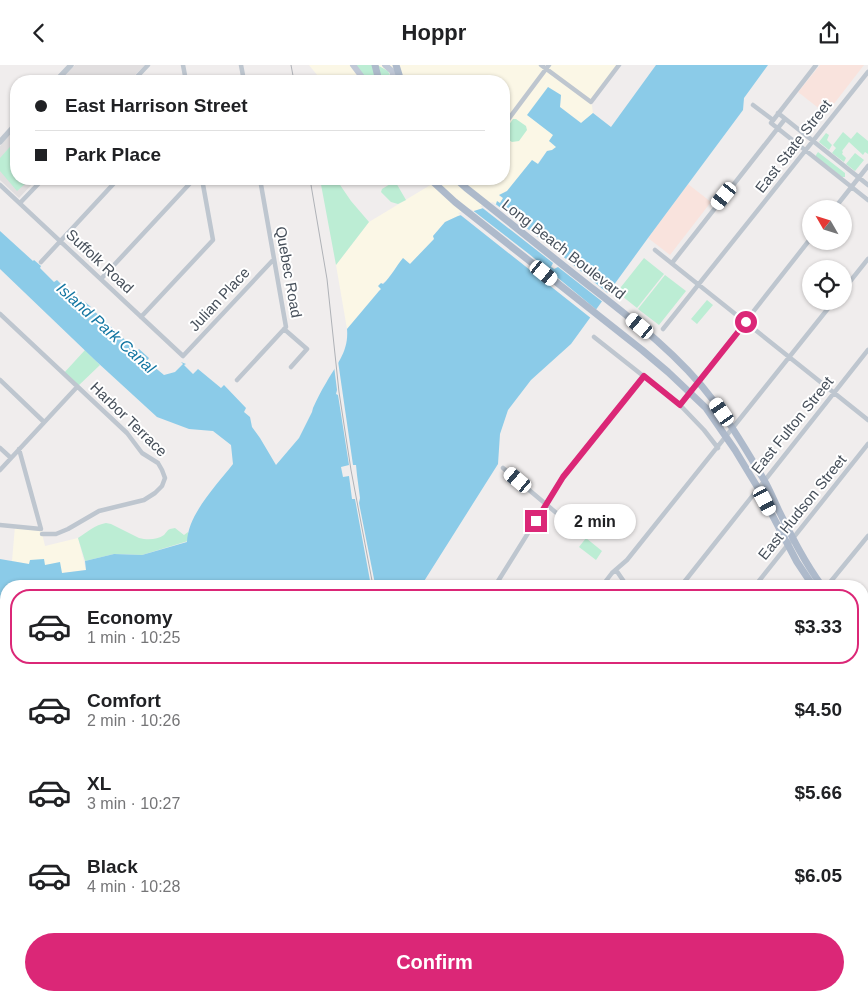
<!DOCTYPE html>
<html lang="en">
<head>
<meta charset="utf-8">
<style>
	body { margin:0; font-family:Arial,sans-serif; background:#f2f2f2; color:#202124; height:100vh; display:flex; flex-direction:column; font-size:19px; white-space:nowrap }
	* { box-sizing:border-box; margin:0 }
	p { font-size:16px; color:#757577 }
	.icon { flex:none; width:28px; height:28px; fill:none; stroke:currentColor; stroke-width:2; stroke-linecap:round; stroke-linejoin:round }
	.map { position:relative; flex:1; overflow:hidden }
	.drawer { position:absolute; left:0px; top:515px; width:869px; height:421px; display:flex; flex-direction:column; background:#fff; border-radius:20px 20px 0 0; box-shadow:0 1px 4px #0004 }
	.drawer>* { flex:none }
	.hud { position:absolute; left:10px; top:10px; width:500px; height:110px; border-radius:20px; box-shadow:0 1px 4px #0004; display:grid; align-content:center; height:110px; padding:0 25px; background:#fff }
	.needle { width:32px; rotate:309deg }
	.tools { position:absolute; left:802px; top:135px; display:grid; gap:10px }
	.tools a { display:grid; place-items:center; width:50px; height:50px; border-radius:50%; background:#fff; box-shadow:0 1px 4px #0004; font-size:25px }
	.end { position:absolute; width:22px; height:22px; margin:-11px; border:6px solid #db2777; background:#fff; box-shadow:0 0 0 2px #fff }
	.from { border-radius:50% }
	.bubble { position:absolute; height:35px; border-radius:18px; background:#fff; box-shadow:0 1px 4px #0004; font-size:16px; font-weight:700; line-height:35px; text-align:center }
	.car { position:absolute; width:15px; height:30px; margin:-15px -8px; border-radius:6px; box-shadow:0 0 4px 1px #0007; background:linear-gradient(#fff 24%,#345 0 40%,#fff 0 76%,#345 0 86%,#fff 0) }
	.hud b { display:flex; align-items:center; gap:18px; height:48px; font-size:19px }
	.hud b+b { border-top:1px solid #e0e0e0 }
	.hud i { width:12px; height:12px; background:#202124 }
	ul { padding:9px 0 0; list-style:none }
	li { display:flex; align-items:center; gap:15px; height:75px; margin:0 10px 8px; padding:0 15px; border:2px solid transparent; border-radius:20px }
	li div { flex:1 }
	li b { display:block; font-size:19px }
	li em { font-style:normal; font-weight:700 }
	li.on { border-color:#db2777 }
	li>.icon { width:45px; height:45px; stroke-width:1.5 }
	.action { display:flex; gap:10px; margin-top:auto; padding:10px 25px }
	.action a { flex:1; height:58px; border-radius:30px; background:#db2777; color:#fff; font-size:20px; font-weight:700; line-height:58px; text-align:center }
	header { display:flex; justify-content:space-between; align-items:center; height:65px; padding:0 25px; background:#fff; font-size:22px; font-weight:700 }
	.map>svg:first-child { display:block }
</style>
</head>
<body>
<header><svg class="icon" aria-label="back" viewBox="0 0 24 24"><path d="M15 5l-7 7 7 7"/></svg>Hoppr<svg class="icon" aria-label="share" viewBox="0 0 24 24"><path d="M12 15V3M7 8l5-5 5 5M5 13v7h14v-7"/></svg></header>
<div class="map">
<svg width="868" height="936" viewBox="0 0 868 936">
	<rect width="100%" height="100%" fill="#f0eded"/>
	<!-- commercial -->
	<path fill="#fbf7e6" d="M309 0H617L591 34 593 48 581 58 560 42 561 30 548 22 554 70 557 82 552 85 547 86 537 99 532 95 507 126 499 131 503 133 500 138 458 151 445 157 433 171 434 174 410 199 403 193 387 215 378 221 381 224 379 226 347 264 336 200 369 157 432 119 428 114H504V16H322Z
		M15 461 41 464 45 481 78 473 86 505 62 508 44 501V495L29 499 12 496Z
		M862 587 868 592V746L863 753Z
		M654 930H754L749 936H730L722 930 718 936H649Z"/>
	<!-- education -->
	<path fill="#e1dedf" d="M75 0H145L129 16H60Z
		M16 63V114H37L19 133 0 115V81Z"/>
	<!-- medical -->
	<path fill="#f9e3dd" d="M820 0H864L826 49 798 27Z
		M688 119 711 137 670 190 648 173Z"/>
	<!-- green -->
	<path fill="#bcedd4" d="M355 0H373L377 16H367Z
		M379 1 388 6 393 16H381Z
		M513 54H516L526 61 527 65 519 76 512 77 504 72V67Z
		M843 67 851 74 857 67 868 76V89L865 87 863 90 849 77 842 86 843 87 842 89 846 93 844 97 832 88 836 83 833 80Z
		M826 68 829 70 827 75 832 80 829 85 819 77Z
		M16 75V114H29L25 119 17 126 0 106V93Z
		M818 87 845 108V112H842L816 92V90Z
		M855 88 864 95 855 106 846 99Z
		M320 114H336L351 136 369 157 336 200Z
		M395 116 406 135 398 139 391 137 381 127 382 124Z
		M644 193 664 209 637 243 617 227Z
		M665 210 686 226 659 260 638 244Z
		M707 235 713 240 697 259 691 254Z
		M85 285 100 300 77 322 63 309Z
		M106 458 111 459 139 473C147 475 157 475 164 470 166 468 167 465 170 464L175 463 184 470 188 467V476L142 490 114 489 85 496 78 473C87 467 95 460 106 458Z
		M586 473 602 486 596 495 579 482Z
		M0 570 6 571V666L0 669Z
		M141 930H264L260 936H186L181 932 178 936H146L139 932Z"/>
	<!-- water -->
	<path fill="#8bcbe8" d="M656 0H768L744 33 743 45 648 173 571 279 531 315 508 345 500 369 498 399 421 521H6V571L0 570V494L29 499 30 495 44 494 45 500 60 497 62 508 86 505 85 496 114 489 142 490 187 477C188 449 216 421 233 399L231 380 213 366 189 364 157 352 97 297 0 204V166L33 196 34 195 41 201 40 203 54 217 57 215 65 223 63 225 69 230 72 228 82 239 85 237 91 242 89 245 91 246 93 245 137 286 139 284 149 293 147 296 164 310 175 307 183 299 181 297 186 299 184 300 193 309 198 304 221 323 224 320 246 343 244 347 250 352 252 362 260 373 276 400 299 373 312 347 313 343C317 334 321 326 326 318 337 299 349 286 347 264L379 226 381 224 378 221 381 218 383 219C391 212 396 201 403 193L410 199 434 174 433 171 445 157 458 151 496 139 497 136 500 138 503 133 499 130 507 126 532 95 538 99 547 86 552 85 556 82 549 76 553 70 527 50 548 22 561 30 560 42 581 58 593 48 611 62Z
		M6 666V930H141L140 932 146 936H0V669Z"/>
	<!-- pier -->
	<path fill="#f0eded" d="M493 137 560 189 610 230 604 238 558 202 554 204 553 203 551 202 553 198 480 141Z
		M471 144 529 189 598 246 592 254 458 148Z
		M338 296 351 386 353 400H356L357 410 360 433 359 438 375 519 376 521H371L355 434H352L349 411 343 412 341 402 349 400 338 330 336 329 337 325 334 301Z"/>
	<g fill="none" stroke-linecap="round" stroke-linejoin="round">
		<defs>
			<path id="trunk" d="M862 667 868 660
				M862 706 868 700
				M649 936 654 930
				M680 936 684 930"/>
		</defs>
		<!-- trunk casing -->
		<use href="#trunk" stroke="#7286a6" stroke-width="10"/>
		<!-- minor -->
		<path stroke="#bec6cf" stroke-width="4.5" d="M183 0 186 16
			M241 0 244 16
			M541 0 591 37 619 0
			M816 0 771 58 868 135
			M133 16 148 0
			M753 40 773 55
			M778 48 868 120
			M504 60 549 0
			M0 120 183 291 274 194
			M20 138 43 114
			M834 144 868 101
			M655 185 868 355
			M41 197 118 114
			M672 198 785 54
			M101 214 194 114
			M844 224 868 194
			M0 249 127 368 142 388 158 398 162 405 165 413 162 421 155 428 144 435 99 446 68 464 56 469H42
			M141 252 213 175 202 114
			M284 264 307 284 291 302
			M663 264 868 7
			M594 272 680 340 704 365 718 383
			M0 315 44 357
			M237 315 286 262 260 114
			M680 340 811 173
			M0 383 11 393
			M503 403 579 467
			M0 405 77 322
			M0 460 41 464 19 384
			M616 505 627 521
			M495 521 563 412 644 311
			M602 521 612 508 627 495 834 236
			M681 521 868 285
			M755 521 868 379
			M827 521 868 471
			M862 799 868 792
			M862 811 868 816
			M862 893 868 886
			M442 930 450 936
			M461 930 469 936
			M551 930 559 936
			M727 930 735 936
			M744 930 752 936
			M177 936 179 934 182 936
			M259 936 263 930
			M337 936 342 930
			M409 936 414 930
			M427 936 432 930
			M469 936 474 930
			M754 936 758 930
			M828 936 833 930"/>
		<!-- tertiary -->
		<path stroke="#bec6cf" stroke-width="5.5" d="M56 16 71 0
			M0 77 16 59"/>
		<!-- secondary -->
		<path stroke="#c0c8d6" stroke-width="6" d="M353 0 365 16
			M385 0 392 6 395 16"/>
		<!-- primary -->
		<path stroke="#aebacb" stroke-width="7" d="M375 0 379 16
			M396 0 401 16
			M430 114 455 137 642 285 668 307 706 343 735 385 758 423 797 497 813 521
			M456 114 466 123C507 155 547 188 588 220 633 255 679 290 713 335 732 360 748 388 764 415 770 425 774 436 779 446 792 472 805 498 822 521
			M862 568 868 573
			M862 580 868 585"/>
		<!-- trunk -->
		<use href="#trunk" stroke="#9aaac3" stroke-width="8"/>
		<!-- rail -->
		<path stroke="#afb2b7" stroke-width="1" d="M291 0 294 16
			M310 114 327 214 339 327 351 405 373 521"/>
	</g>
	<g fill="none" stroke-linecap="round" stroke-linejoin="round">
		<!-- route -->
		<path stroke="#db2777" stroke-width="6" d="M536 456 563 412 644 311 680 340 746 257"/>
	</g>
	<g text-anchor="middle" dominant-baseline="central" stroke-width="4" stroke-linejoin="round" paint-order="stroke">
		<!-- street labels -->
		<g font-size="15" fill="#464f5a" stroke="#fff">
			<text transform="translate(793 81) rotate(-52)">East State Street</text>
			<text transform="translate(564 184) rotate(38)">Long Beach Boulevard</text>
			<text transform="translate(100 196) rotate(43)">Suffolk Road</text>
			<text transform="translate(289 207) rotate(80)">Quebec Road</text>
			<text transform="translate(219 234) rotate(-47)">Julian Place</text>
			<text transform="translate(129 354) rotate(44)">Harbor Terrace</text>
			<text transform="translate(792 360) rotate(-51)">East Fulton Street</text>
			<text transform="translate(802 442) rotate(-51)">East Hudson Street</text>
		</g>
		<!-- water labels -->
		<g font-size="16" font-style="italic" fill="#1175a1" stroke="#fff">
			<text transform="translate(106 263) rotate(42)">Island Park Canal</text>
		</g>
	</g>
</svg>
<div class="tools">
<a><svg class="needle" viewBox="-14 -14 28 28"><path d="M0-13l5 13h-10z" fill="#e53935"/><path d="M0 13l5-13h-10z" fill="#757577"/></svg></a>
<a><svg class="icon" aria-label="locate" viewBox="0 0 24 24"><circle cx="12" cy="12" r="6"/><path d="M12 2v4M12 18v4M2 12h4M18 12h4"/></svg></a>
</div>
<i class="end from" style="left:746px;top:257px"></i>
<i class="end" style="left:536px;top:456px"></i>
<div class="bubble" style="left:554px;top:439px;width:82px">2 min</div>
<i class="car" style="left:724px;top:131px;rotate:219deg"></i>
<i class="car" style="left:544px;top:208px;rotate:129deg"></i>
<i class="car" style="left:640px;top:261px;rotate:310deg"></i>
<i class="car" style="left:722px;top:347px;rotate:325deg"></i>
<i class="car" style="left:518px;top:415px;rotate:310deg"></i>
<i class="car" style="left:765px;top:436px;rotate:152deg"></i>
<div class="hud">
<b><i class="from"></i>East Harrison Street</b>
<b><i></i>Park Place</b>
</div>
<section class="drawer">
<ul>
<li class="on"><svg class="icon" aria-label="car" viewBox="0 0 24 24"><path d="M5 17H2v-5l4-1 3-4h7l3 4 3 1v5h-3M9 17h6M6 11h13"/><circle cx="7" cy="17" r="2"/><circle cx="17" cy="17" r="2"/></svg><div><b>Economy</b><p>1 min · 10:25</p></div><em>$3.33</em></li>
<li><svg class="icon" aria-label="car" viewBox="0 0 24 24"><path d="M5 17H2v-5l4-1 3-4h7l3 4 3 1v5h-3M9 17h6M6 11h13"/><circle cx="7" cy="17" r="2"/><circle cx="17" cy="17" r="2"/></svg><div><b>Comfort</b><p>2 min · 10:26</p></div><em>$4.50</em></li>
<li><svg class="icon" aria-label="car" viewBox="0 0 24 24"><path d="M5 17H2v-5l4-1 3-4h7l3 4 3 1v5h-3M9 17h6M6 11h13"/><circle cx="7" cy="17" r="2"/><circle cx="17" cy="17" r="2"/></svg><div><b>XL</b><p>3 min · 10:27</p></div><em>$5.66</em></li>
<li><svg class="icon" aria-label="car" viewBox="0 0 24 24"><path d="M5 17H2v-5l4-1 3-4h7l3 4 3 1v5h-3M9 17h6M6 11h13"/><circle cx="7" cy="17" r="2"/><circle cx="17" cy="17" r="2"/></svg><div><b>Black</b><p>4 min · 10:28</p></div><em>$6.05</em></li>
</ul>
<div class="action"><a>Confirm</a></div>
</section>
</div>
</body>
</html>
